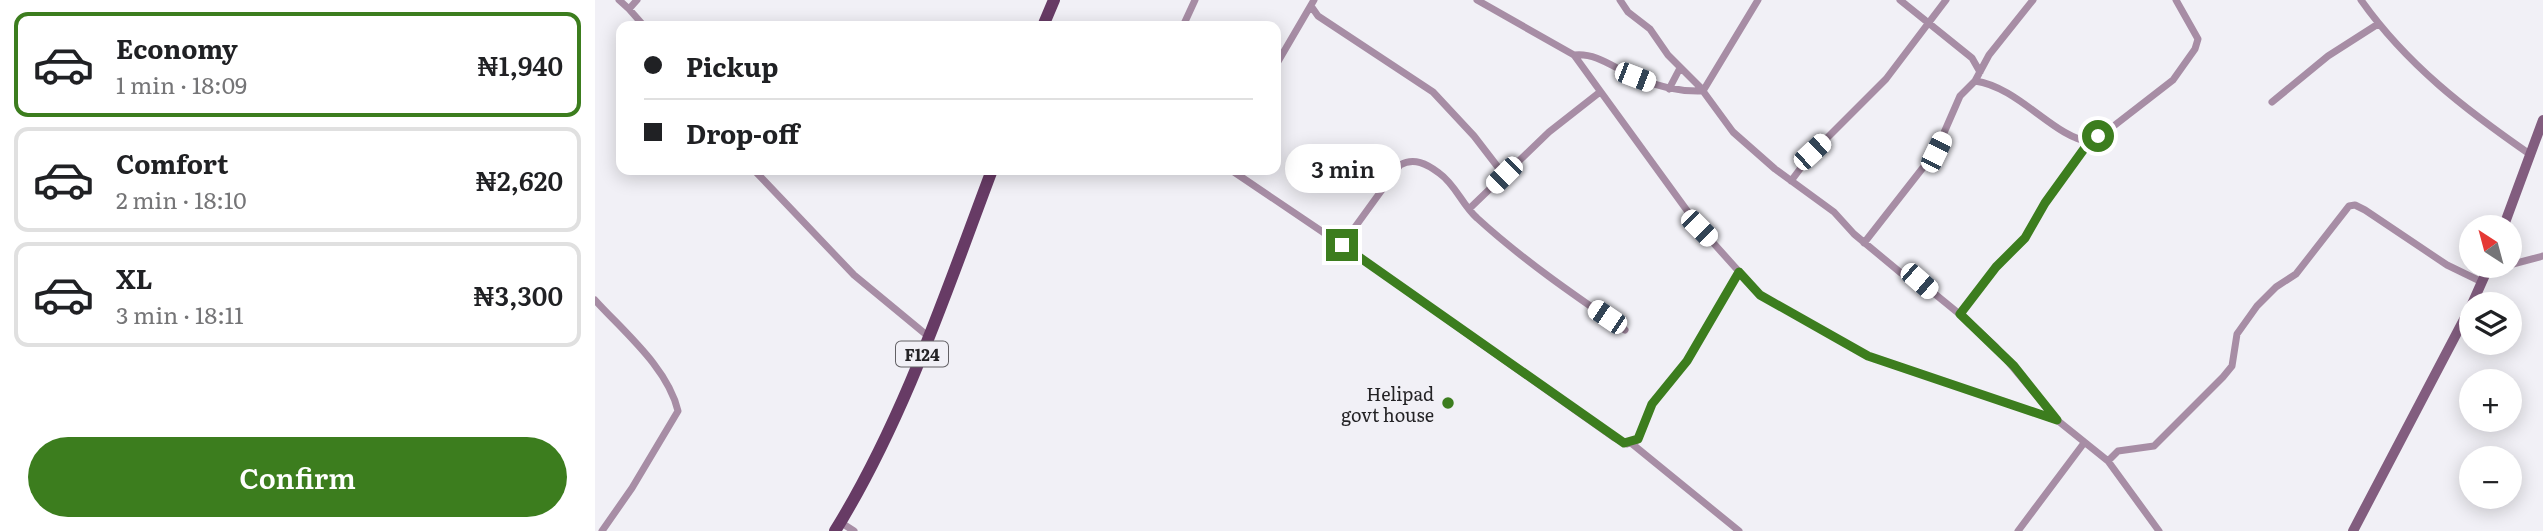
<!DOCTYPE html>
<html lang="en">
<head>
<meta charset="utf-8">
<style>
	body { margin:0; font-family:Literata,serif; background:#f6f6f6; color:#202124; height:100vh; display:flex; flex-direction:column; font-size:26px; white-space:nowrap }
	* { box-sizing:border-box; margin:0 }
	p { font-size:23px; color:#757577 }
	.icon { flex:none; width:38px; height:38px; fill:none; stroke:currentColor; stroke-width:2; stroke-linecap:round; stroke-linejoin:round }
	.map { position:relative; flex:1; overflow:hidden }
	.details { display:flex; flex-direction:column; background:#fff; width:595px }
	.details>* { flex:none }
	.guide { position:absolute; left:21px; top:21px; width:665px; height:154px; border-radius:14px; box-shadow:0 4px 18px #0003; display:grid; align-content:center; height:154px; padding:0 28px; background:#fff }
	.needle { width:46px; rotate:324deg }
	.controls { position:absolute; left:1864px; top:215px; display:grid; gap:14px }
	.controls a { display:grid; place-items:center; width:63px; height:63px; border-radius:50%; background:#fff; box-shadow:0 4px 18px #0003; font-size:35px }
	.end { position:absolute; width:32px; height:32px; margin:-16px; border:9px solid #3c7d1e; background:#fff; box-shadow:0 0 0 4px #fff }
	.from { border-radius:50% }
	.bubble { position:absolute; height:49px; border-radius:24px; background:#fff; box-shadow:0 4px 18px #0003; font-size:23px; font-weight:600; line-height:49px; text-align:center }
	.car { position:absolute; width:21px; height:42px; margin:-21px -10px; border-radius:9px; box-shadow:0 0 5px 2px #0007; background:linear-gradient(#fff 24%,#345 0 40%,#fff 0 76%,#345 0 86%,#fff 0) }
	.guide b { display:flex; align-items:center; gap:24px; height:66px; font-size:26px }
	.guide b+b { border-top:2px solid #e0e0e0 }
	.guide i { width:18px; height:18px; background:#202124 }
	ul { padding:12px 0 0; list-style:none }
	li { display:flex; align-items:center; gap:21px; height:105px; margin:0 14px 10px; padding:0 14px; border:4px solid #e0e0e0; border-radius:14px }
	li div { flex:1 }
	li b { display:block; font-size:26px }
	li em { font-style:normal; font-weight:600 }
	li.on { border-color:#3c7d1e }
	li>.icon { width:63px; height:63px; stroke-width:1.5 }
	.cta { display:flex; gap:14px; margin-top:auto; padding:14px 28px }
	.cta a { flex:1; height:80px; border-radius:42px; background:#3c7d1e; color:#fff; font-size:28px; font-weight:600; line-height:80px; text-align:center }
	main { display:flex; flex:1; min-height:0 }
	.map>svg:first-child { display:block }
</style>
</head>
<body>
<main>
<section class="details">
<ul>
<li class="on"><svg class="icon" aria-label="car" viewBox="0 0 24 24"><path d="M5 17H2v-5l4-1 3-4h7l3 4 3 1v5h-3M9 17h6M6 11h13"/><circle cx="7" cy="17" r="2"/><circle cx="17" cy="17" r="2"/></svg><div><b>Economy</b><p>1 min · 18:09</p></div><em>₦1,940</em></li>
<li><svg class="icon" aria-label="car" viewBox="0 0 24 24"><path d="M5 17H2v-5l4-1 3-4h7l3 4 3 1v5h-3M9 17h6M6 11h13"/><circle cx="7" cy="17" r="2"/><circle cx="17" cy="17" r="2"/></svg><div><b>Comfort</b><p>2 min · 18:10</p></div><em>₦2,620</em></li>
<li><svg class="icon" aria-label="car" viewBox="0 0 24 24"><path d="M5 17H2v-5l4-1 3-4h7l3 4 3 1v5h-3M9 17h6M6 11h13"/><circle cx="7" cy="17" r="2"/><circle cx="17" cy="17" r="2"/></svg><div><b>XL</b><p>3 min · 18:11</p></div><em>₦3,300</em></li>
</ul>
<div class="cta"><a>Confirm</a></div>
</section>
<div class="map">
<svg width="1948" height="531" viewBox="0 0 1948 531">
	<rect width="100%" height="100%" fill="#f1f0f6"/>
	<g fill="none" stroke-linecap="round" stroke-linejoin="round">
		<!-- street -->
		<path stroke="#a78da5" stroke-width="7" d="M24 0 34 9
			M42 0 34 9 49 26
			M882 0 979 55 1104 227 1165 295 1273 356 1461 420
			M1025 0 1033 12 1055 29 1073 55 1105 87 1138 132 1180 169 1239 212 1259 234 1306 273 1324 281 1373 321 1400 346 1462 420 1513 461 1564 531
			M1305 0 1377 58 1385 72
			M1766 0C1812 65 1871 110 1936 155
			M716 6 723 16 838 92 879 136 909 175
			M588 26 600 0
			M979 55C1002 52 1022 70 1042 78 1064 87 1084 92 1108 91L1163 0
			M681 65 719 0
			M1380 81C1424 87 1459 138 1496 142
			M1074 89 1085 68
			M1677 102 1733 56 1783 24
			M159 170 259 275 334 337
			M636 170 747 245 805 165C819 157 832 164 844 173 861 185 867 205 882 218 928 260 979 295 1030 330
			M1196 181 1217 153 1291 79 1351 0
			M874 209 954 132 1005 92
			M1269 243 1341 151 1365 96 1380 81 1394 55 1438 0
			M747 245 1018 437 1032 444 1043 440 1057 404 1092 361 1144 272
			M1914 265 1948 256
			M1892 271 1912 266
			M0 300C29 332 73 368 83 411L37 488 7 531
			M1365 314 1401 267 1430 238 1450 203 1489 149 1578 80 1600 49 1603 39 1581 0
			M1036 443 1144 531
			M1513 461 1523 451 1559 446 1628 377 1637 366 1642 334 1662 306 1681 287 1701 274 1754 206 1760 205 1770 210 1852 265 1887 282
			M245 522 259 531
			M1423 531 1489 443"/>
		<!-- secondary -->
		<path stroke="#825d7f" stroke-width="10" d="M1908 228 1948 120
			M1877 304 1894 266
			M1758 531 1876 306"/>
		<!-- primary -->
		<path stroke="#673b65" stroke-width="12" d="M448 26 459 0
			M240 531C309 419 351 292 397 170"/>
	</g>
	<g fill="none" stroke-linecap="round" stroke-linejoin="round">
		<!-- route -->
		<path stroke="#3c7d1e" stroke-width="9" d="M747 245 1029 443 1043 439 1057 404 1092 361 1144 272 1165 295 1273 356 1462 420 1419 366 1365 314 1401 267 1430 238 1450 203 1489 149 1503 136"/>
	</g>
	<!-- markers -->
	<circle fill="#3c7d1e" stroke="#f1f0f6" stroke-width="2.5" cx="853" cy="403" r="7"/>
	<g text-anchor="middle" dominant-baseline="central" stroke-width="7" stroke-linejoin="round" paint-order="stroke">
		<!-- shield labels -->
		<rect fill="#f1f0f6" stroke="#626064" stroke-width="2" x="301" y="341.5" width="52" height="25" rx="5"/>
		<g font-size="16" font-weight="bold" fill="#242326">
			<text x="327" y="354">F124</text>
		</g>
		<!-- poi labels -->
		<g font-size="18" fill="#242326" stroke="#f1f0f6" text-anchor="end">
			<text x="839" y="393">Helipad<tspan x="839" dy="21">govt house</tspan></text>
		</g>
	</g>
</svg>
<div class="controls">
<a><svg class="needle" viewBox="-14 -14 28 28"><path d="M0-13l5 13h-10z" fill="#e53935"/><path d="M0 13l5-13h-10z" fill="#757577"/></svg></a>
<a><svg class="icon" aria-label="layers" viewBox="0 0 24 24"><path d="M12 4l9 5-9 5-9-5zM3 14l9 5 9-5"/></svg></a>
<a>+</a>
<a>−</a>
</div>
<i class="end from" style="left:1503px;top:136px"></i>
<i class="end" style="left:747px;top:245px"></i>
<div class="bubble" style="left:690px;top:144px;width:116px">3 min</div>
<i class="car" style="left:1040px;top:77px;rotate:111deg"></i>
<i class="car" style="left:1217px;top:152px;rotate:47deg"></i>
<i class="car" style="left:1341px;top:152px;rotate:26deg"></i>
<i class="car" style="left:909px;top:175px;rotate:225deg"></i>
<i class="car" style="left:1104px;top:228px;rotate:135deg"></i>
<i class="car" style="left:1324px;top:281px;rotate:131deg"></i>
<i class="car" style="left:1012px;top:317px;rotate:304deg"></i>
<div class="guide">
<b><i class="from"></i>Pickup</b>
<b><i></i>Drop-off</b>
</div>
</div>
</main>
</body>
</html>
